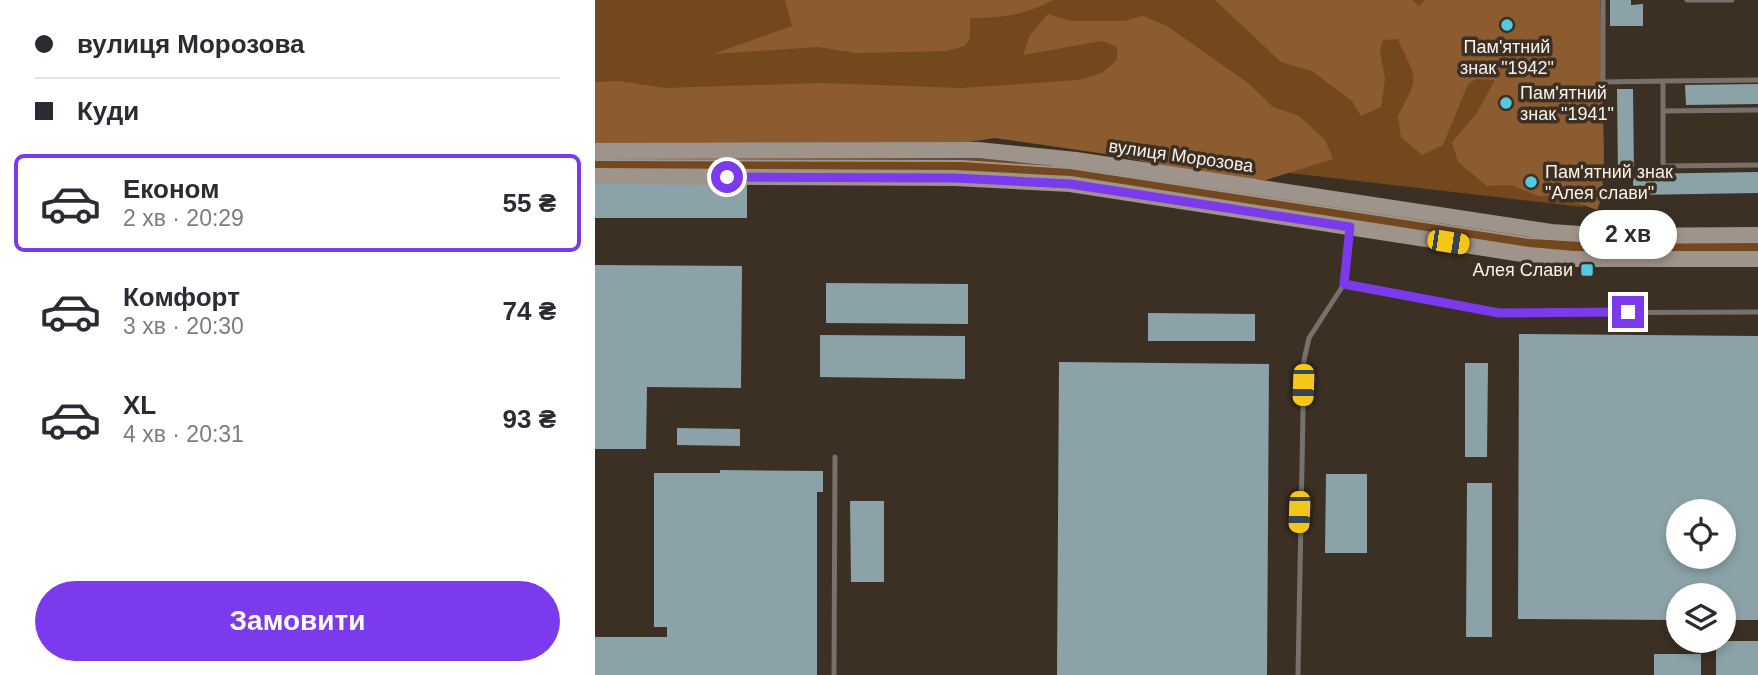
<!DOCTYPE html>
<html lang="uk">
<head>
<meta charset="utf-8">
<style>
	body { margin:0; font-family:Arial,sans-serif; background:#f7f7f7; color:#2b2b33; height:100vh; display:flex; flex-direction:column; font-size:26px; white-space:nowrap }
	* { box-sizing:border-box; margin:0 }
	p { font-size:23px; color:#7c7c81 }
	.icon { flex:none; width:38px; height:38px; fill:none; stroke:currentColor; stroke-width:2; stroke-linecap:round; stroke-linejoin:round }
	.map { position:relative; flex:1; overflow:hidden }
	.side { display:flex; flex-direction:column; background:#fff; width:595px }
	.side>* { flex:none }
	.banner { display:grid; align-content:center; height:154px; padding:0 35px; background:#fff }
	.buttons { position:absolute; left:1071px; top:499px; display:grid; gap:14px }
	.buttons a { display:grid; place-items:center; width:70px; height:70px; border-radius:50%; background:#fff; box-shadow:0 4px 10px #0003; font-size:35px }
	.end { position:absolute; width:32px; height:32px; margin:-16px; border:9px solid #7c3aed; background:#fff; box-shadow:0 0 0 4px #fff }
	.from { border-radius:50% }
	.bubble { position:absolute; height:49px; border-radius:24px; background:#fff; box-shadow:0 4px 10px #0003; font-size:23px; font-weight:700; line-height:49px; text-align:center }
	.car { position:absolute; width:21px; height:42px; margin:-21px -10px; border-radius:9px; box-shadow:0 0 5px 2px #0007; background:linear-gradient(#f5c518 24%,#345 0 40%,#f5c518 0 76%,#345 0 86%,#f5c518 0) }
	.banner b { display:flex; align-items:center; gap:24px; height:66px; font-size:26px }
	.banner b+b { border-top:2px solid #e1e1e2 }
	.banner i { width:18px; height:18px; background:#2b2b33 }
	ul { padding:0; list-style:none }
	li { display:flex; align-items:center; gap:21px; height:98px; margin:0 14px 10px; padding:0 21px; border:4px solid transparent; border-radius:10px }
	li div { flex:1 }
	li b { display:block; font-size:26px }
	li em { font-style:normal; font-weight:700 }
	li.active { border-color:#7c3aed }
	li>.icon { width:63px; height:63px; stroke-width:1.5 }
	.primary-button { display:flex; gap:14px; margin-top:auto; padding:14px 35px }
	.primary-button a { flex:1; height:80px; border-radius:42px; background:#7c3aed; color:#fff; font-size:28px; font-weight:700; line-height:80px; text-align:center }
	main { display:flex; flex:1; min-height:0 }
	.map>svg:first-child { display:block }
</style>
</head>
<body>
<main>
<section class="side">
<div class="banner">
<b><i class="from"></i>вулиця Морозова</b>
<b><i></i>Куди</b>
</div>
<ul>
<li class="active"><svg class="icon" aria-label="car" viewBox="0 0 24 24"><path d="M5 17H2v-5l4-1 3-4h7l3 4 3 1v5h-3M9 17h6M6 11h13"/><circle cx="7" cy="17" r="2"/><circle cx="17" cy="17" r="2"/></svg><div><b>Економ</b><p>2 хв · 20:29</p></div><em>55 ₴</em></li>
<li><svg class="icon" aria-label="car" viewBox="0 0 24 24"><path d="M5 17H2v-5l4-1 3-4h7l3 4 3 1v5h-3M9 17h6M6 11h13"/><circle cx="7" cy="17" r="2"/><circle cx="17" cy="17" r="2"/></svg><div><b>Комфорт</b><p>3 хв · 20:30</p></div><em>74 ₴</em></li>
<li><svg class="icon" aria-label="car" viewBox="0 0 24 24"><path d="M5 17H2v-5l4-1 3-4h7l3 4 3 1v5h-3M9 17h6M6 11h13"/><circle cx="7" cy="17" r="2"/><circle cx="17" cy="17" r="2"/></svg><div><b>XL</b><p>4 хв · 20:31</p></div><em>93 ₴</em></li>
</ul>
<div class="primary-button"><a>Замовити</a></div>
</section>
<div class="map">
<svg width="1163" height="675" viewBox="0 0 1163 675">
	<rect width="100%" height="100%" fill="#3c2f23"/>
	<!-- green -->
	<path fill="#74481e" d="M0 0H1005L1009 178 993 179 988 207 661 169 382 132 0 130Z
		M0 156 392 159 483 166 938 234 1163 238V254H977L481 180 0 172Z"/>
	<!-- forest -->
	<path fill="#8c5c30" d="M190 0H458C431 15 406 18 375 18V39L369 46 352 51 261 53 223 47 118 54 197 26Z
		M620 0H817L824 6 830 0H1005L1009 152 1007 197 1002 210 961 195 943 196 916 185 892 186 863 162 857 142 882 113 900 80 881 79 873 84 848 145 827 155 806 137 803 116C825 74 822 82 803 39L788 40 785 50 790 79 786 107 766 116 757 101 717 71 686 62Z
		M453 14 475 21H529L548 16 572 26 653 83 678 107 704 116 730 140 738 159 671 180 619 176 518 155 400 138 367 143 0 145V82L24 81 70 88 227 83 366 88 484 80 507 73 522 60V47L507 41 428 55 435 35Z"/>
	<!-- building -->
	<path fill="#8ba3a8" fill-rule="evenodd" d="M1015 0H1036V5L1048 4V26H1015Z
		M1163 84V104L1091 105 1090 85Z
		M1022 89H1038L1039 174 1163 172V193L1038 195V176H1023Z
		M0 182H152V218H0Z
		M0 265 147 266 146 388 52 387 51 449H0Z
		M231 283 373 284V324L231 323Z
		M553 313 660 314V341H553Z
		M924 334 1163 336V620H1129V595H1083V620L923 619ZM1083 511H1129V556H1083Z
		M225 335 370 336V379L225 377Z
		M464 362 674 364 672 675H462Z
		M870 363H893L892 457H870Z
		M82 428 145 429V446L82 445Z
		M125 470 228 471V492H222V675H0V637H72V627H59V473H125Z
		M731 474H772V553H730Z
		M872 483H897V637H871Z
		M255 501H289V582H256Z
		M1121 641H1163V675H1121Z
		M1059 654H1106V675H1059Z"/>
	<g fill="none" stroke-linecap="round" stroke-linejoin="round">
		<!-- service -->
		<path stroke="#78716b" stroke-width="5" d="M1008 0V82L1068 81V166L1163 165
			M1092 0H1137
			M1068 81 1163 80
			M1068 111 1163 110
			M749 284 755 228
			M239 675 240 457
			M703 675 709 360 714 338 749 284 904 313 1163 312"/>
		<!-- secondary -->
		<path stroke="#9f948b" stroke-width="16" d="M0 151 383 150 481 160 956 232 1014 236 1163 235
			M0 176 360 178 475 184 934 255 978 259H1163"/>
		<!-- tram -->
		<path stroke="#a1968d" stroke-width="2" d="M0 160 367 161 475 168 934 238 1025 242H1163"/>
	</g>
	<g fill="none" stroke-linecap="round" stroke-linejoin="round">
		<!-- route -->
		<path stroke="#7c3aed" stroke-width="9" d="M132 177 360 178 475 184 755 227 749 284 904 313 1033 312"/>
	</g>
	<!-- markers -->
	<g fill="#54cade" stroke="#3c2f23" stroke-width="2.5">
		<circle cx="912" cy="25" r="7"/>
		<circle cx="911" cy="103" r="7"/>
		<circle cx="936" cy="182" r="7"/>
		<rect x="985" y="263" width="14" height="14" rx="3.5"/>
	</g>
	<g text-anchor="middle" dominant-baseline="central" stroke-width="7" stroke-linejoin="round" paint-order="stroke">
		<!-- poi labels -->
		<g font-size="18" fill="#faf1ea" stroke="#3c2f23" text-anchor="start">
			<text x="912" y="47" text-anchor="middle">Пам'ятний<tspan x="912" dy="21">знак "1942"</tspan></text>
			<text x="925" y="93">Пам'ятний<tspan x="925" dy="21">знак "1941"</tspan></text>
			<text x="950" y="172">Пам'ятний знак<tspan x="950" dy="21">"Алея слави"</tspan></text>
			<text x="978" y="270" text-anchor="end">Aлея Слави</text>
		</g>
		<!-- street labels -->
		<g font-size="18" fill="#faf1ea" stroke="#3c2f23">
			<text transform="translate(586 156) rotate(8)">вулиця Морозова</text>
		</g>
	</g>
</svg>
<div class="buttons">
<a><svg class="icon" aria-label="locate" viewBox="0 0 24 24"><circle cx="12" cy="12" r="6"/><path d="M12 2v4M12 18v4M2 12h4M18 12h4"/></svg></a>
<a><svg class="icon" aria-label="layers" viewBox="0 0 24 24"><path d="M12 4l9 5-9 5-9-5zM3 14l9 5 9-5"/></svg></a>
</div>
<i class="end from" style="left:132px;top:177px"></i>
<i class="end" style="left:1033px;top:312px"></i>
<div class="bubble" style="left:984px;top:210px;width:98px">2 хв</div>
<i class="car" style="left:853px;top:242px;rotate:99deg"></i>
<i class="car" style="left:708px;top:385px;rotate:182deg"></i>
<i class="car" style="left:704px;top:512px;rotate:182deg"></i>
</div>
</main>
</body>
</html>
